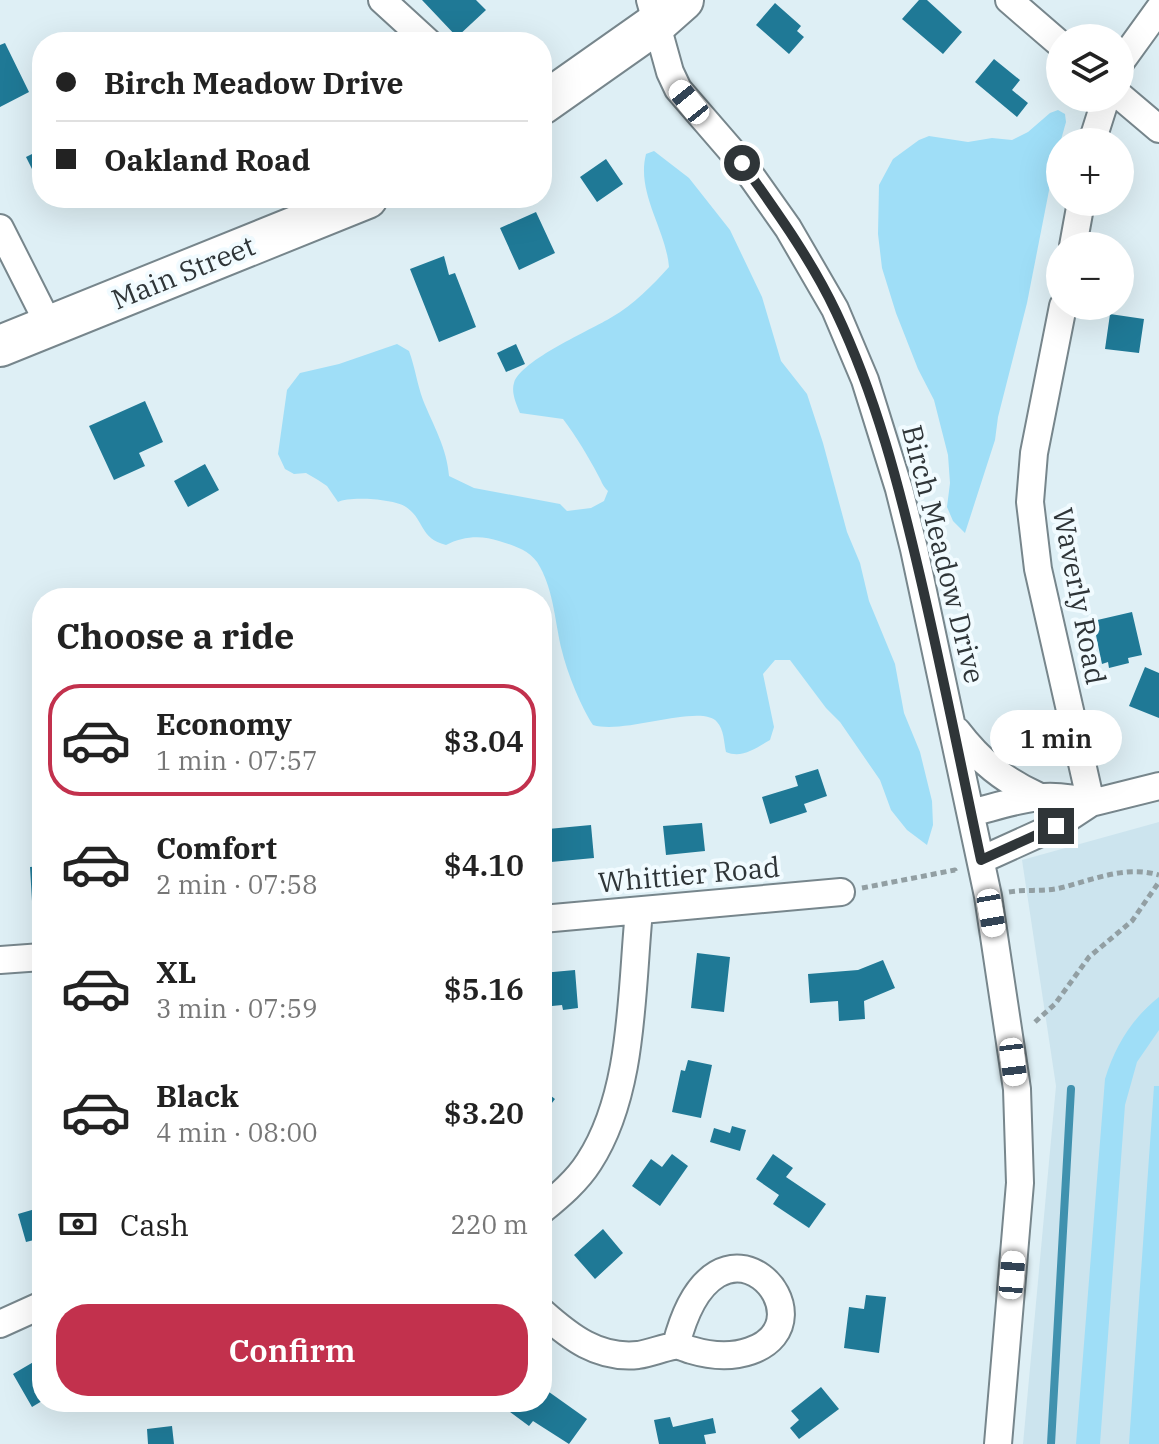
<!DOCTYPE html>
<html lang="en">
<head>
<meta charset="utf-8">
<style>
	body { margin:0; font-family:"IBM Plex Serif",serif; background:#f6f6f6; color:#222; height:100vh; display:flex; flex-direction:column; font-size:30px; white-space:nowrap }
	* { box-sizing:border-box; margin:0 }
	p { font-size:26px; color:#767676 }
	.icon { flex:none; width:44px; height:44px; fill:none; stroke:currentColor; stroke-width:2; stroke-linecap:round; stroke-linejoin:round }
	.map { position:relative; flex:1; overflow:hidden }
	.sheet { position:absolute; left:32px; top:588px; width:520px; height:824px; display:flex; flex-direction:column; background:#fff; border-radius:32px; box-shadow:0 8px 32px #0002 }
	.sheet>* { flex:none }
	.hud { position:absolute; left:32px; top:32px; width:520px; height:176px; border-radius:32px; box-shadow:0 8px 32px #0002; display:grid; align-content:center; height:176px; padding:0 24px; background:#fff }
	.fabs { position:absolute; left:1046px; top:24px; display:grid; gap:16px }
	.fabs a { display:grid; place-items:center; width:88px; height:88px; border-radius:50%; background:#fff; box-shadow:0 8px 32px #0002; font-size:40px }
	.end { position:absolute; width:36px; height:36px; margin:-18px; border:10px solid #2f3538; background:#fff; box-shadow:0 0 0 4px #fff }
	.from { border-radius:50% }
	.bubble { position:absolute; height:56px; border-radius:28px; background:#fff; box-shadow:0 8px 32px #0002; font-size:26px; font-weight:600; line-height:56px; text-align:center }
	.car { position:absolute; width:24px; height:48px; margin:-24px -12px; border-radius:10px; box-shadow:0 0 6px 2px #0007; background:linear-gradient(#fff 24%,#345 0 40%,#fff 0 76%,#345 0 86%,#fff 0) }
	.hud b { display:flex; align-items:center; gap:28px; height:76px; font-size:30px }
	.hud b+b { border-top:2px solid #e0e0e0 }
	.hud i { width:20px; height:20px; background:#222 }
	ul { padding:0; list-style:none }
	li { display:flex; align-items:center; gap:24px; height:112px; margin:0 16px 12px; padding:0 8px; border:4px solid transparent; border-radius:32px }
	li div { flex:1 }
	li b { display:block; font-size:30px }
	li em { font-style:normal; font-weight:600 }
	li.current { border-color:#c2314d }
	li>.icon { width:72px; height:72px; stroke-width:1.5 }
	h2 { padding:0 24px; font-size:36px; line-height:96px }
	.pay { display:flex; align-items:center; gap:20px; height:88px; padding:0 24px; font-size:30px }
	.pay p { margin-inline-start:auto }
	.primary-button { display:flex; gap:16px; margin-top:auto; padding:16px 24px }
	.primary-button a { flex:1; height:92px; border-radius:32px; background:#c2314d; color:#fff; font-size:32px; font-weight:600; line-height:92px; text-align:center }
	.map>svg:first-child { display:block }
</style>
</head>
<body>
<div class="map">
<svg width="1159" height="1444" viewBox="0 0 1159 1444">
	<rect width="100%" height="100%" fill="#deeff5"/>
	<!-- built -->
	<path fill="#cce4ee" d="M1159 822V1444H1023L1056 1086 1022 860Z"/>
	<!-- green -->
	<path fill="#9fdef7" d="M1058 110 1065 114 1066 122 1054 165 1027 303 998 417 995 440 965 533 953 521 947 507 950 483 948 455 934 400 918 369 896 313 882 268 878 234 879 185 893 159 919 140 929 136 968 142 992 138 1012 140 1028 132 1050 113Z
		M654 151 689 178 730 230 762 297 781 361 807 394 823 443 847 532 860 563 869 601 895 664 904 713 920 752 932 801 933 825 927 845 907 830 891 810 880 780 840 722 826 708 790 660H775L763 674 774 727 770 740C756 748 742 759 726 752 724 743 724 729 717 722 701 703 625 735 593 725 581 707 567 672 562 651 555 623 554 592 540 567 532 551 515 546 499 541 482 535 463 536 446 545 419 538 425 520 406 507 394 499 350 496 338 502L327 486 318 480 306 473 294 474 285 469 278 454 287 390 300 373 339 364 397 344 409 351C415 367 417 384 423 400 433 425 447 448 449 476L474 488 560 504 567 511 591 508 604 501 608 491C602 485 602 482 598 475 588 456 576 436 563 419L520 413C516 404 511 392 514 383 521 360 591 330 612 317 633 305 653 285 669 267 666 229 636 193 646 154Z
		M1159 997V1030L1137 1062 1125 1105 1100 1444H1076L1105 1079C1115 1047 1131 1019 1159 997Z
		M1154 1086H1159V1444H1129Z"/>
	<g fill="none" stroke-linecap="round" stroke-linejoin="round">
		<!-- stream -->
		<path stroke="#4091ae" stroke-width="8" d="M1051 1444 1071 1089"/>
	</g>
	<!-- building -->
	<path fill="#1f7996" d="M422 0H476L486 10 457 37Z
		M919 0H927L962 32 943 54 902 19Z
		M775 3 801 26 797 31 804 37 789 54 756 25Z
		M5 43 29 92 0 107V45Z
		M994 59 1020 80 1012 90 1028 103 1017 117 975 82Z
		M42 149V198L35 185 39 183 26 157Z
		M606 159 623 184 597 202 580 177Z
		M536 212 555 253 519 270 500 228Z
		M444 256 449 275 455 273 476 327 439 342 410 269Z
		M1110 314 1144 319 1139 353 1105 349Z
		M516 344 525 364 506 372 497 353Z
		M145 401 163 442 139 453 145 466 114 480 89 426Z
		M205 464 219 490 188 507 174 481Z
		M1132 612 1142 655 1128 658 1129 663 1109 668 1108 662 1102 664 1093 621Z
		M1145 667 1159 673V718L1129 706Z
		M818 769 827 796 804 804 807 812 770 824 762 797 798 786 795 776Z
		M702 823 705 851 666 855 663 826Z
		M591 825 594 858 551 862 548 829Z
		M42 866V901H32L30 867Z
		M697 953 730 957 724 1012 691 1008Z
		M883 960 895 988 864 1001 865 1019 839 1021 838 1001 810 1003 808 974 858 970Z
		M575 970 578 1008 563 1010 562 1005 542 1007V973Z
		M688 1060 712 1065 701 1118 672 1112 681 1070 685 1071Z
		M542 1089 555 1099 542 1116Z
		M732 1126 746 1130 740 1151 710 1142 714 1128 730 1133Z
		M672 1154 688 1166 660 1206 632 1186 651 1159 662 1167Z
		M773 1154 793 1168 786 1177 826 1204 809 1228 773 1204 779 1195 756 1179Z
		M42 1207V1238L26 1242 18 1214Z
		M603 1229 623 1253 595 1279 574 1255Z
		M866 1295 886 1297 879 1353 844 1348 849 1307 864 1309Z
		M42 1357V1401L32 1407 13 1374Z
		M542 1387 587 1419 569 1444 533 1421 529 1426 502 1406 505 1402H542Z
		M821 1387 839 1409 799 1439 790 1428 799 1420 791 1411Z
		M670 1417 673 1427 713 1418 716 1433 704 1435 706 1444H659L654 1420Z
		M172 1426 174 1444H148L147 1429Z"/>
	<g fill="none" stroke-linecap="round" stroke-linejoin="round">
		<defs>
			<path id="minor" d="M382 0 428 42
				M650 0 670 72 678 89 742 163 788 228 835 309 865 380 899 489 914 549 988 896 1017 1089 1020 1183 998 1444
				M1009 0 1060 44
				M1120 63 1159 9
				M1120 96 1159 129
				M1092 142 1106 98
				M0 228 49 325
				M1073 246 1081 202
				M1063 306 1034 453 1030 502 1038 569 1091 803
				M957 731C980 761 1003 780 1038 796
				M971 813C1017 801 1044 789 1091 803
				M981 860 1056 826 1091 803 1159 786
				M542 919 841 892
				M0 960 42 957
				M542 1210C559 1196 577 1181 589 1162 634 1093 631 992 639 911
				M542 1312C570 1337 598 1359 638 1355 651 1353 662 1348 674 1346 679 1345 685 1348 691 1350 711 1356 730 1358 750 1351 837 1321 717 1185 676 1345
				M0 1324 42 1305"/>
			<path id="primary" d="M542 104 657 23 683 0
				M0 346 367 198"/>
		</defs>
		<!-- minor casing -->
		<use href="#minor" stroke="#77868c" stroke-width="30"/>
		<!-- primary casing -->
		<use href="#primary" stroke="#77868c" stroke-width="44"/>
		<!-- path -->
		<path stroke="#929fa3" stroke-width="5" stroke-dasharray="6 4" stroke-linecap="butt" d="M862 888 955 870 956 873
			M1009 892C1026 889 1043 892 1060 888 1093 880 1125 865 1159 875
			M1035 1022 1055 1004 1089 957 1132 921 1159 882"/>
		<!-- minor -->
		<use href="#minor" stroke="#fff" stroke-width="26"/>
		<!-- primary -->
		<use href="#primary" stroke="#fff" stroke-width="40"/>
	</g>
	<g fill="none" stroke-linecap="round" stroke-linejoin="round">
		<!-- route -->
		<path stroke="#2f3538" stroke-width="10" d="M742 163C776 211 811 259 836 312 876 396 899 486 920 576 942 670 961 766 981 860L1056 826"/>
	</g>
	<g text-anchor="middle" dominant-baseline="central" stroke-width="8" stroke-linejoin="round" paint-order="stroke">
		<!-- street labels -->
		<g font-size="28" fill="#2f3538" stroke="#f1fbff">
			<text transform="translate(183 272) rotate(-22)">Main Street</text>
			<text transform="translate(944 554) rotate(76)">Birch Meadow Drive</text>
			<text transform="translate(1080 596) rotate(79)">Waverly Road</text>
			<text transform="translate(689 874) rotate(-5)">Whittier Road</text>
		</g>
	</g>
</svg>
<div class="fabs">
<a><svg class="icon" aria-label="layers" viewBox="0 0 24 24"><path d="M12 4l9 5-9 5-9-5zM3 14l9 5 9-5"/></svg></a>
<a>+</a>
<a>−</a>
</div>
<i class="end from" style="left:742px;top:163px"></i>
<i class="end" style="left:1056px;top:826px"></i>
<div class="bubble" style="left:990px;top:710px;width:132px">1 min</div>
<i class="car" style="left:689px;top:102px;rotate:321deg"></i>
<i class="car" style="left:991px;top:913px;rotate:170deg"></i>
<i class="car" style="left:1013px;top:1062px;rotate:173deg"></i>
<i class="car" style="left:1012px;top:1275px;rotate:5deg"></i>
<div class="hud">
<b><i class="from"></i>Birch Meadow Drive</b>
<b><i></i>Oakland Road</b>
</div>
<section class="sheet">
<h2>Choose a ride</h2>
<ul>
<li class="current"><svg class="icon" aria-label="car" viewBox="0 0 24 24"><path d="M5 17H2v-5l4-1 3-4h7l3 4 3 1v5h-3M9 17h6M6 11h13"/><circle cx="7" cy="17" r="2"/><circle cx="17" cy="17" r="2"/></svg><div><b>Economy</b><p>1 min · 07:57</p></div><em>$3.04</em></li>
<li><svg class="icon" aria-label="car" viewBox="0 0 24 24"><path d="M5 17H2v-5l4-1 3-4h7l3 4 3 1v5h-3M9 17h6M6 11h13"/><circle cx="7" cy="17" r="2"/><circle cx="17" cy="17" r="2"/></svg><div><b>Comfort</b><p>2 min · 07:58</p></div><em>$4.10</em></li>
<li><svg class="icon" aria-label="car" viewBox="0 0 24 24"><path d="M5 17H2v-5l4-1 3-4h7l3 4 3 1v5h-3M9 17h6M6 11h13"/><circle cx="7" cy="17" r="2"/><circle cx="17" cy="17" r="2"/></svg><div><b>XL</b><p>3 min · 07:59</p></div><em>$5.16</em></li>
<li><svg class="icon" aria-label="car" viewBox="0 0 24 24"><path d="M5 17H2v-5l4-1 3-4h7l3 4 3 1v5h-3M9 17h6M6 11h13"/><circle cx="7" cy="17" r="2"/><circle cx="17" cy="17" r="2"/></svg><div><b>Black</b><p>4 min · 08:00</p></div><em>$3.20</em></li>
</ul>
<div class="pay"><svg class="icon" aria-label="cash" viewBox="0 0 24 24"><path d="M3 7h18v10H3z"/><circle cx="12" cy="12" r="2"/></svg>Cash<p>220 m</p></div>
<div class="primary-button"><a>Confirm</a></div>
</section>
</div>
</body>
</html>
